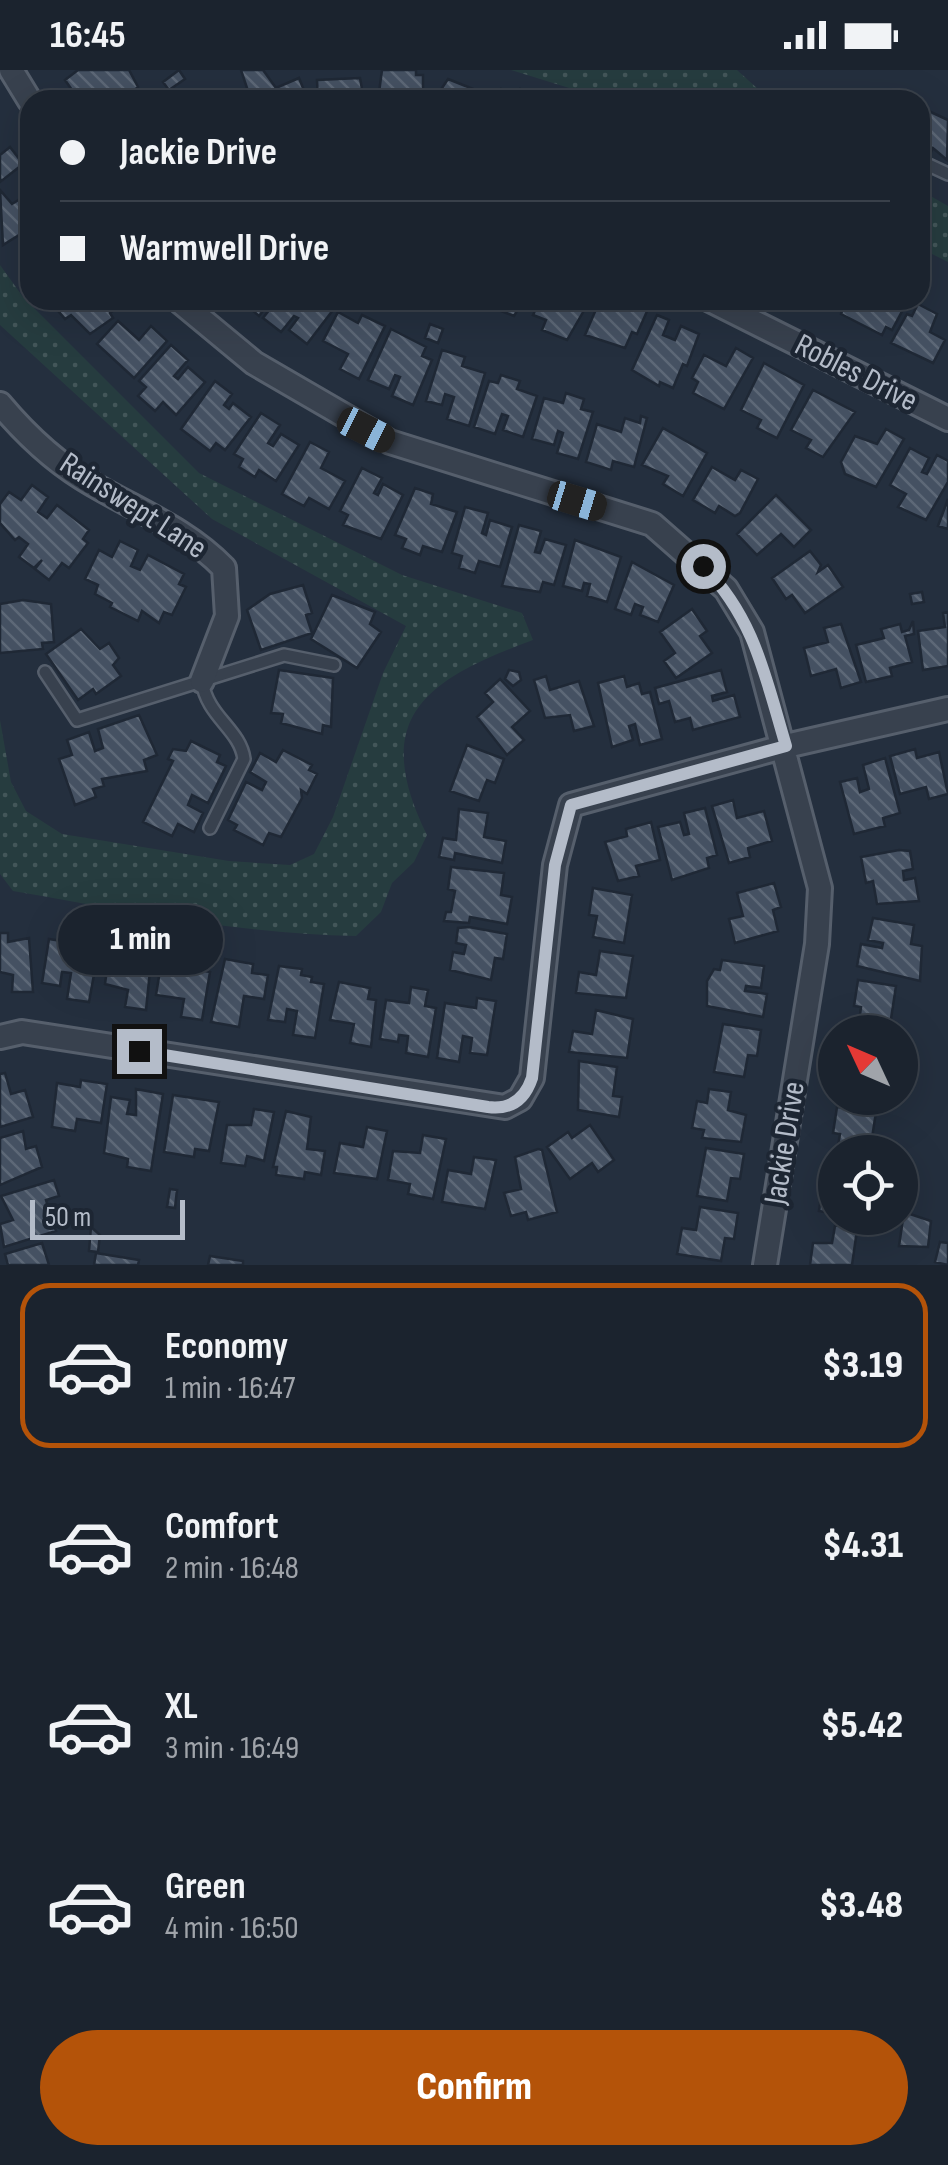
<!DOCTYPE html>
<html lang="en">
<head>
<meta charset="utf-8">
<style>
	body { margin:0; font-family:"Sofia Sans Condensed",sans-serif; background:#282f3a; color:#f1f3f6; height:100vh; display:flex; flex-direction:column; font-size:38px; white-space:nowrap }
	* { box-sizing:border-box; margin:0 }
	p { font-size:32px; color:#a0a4aa }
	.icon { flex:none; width:55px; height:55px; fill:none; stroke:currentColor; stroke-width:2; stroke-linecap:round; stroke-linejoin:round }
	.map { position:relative; height:1195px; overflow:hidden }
	.side { display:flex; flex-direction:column; background:#1b232e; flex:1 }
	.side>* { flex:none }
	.hud { position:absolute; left:20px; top:20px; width:910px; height:220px; border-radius:30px; box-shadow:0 10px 40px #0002,0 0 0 2px #39404a; display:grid; align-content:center; height:220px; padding:0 40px; background:#1b232e }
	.needle { width:65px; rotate:314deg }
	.fabs { position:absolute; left:818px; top:945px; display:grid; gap:20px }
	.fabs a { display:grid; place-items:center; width:100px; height:100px; border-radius:50%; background:#1b232e; box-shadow:0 10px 40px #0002,0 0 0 2px #39404a; font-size:50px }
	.scale { position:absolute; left:30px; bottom:25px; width:155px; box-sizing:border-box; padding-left:10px; border:5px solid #b4bcc9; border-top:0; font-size:28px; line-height:35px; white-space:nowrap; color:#b4bcc9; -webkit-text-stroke:8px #1d2633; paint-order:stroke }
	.end { position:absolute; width:45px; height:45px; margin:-22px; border:12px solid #b4bcc9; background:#111; box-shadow:0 0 0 5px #111 }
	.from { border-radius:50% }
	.bubble { position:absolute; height:70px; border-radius:35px; background:#1b232e; box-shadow:0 10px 40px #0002,0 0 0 2px #39404a; font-size:32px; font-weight:800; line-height:70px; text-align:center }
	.car { position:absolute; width:30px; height:60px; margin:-30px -15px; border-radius:12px; box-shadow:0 0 8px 2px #0007; background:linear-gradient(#222 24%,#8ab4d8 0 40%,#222 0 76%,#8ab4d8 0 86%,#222 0) }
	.hud b { display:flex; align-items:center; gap:35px; height:95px; font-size:38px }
	.hud b+b { border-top:2px solid #39404a }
	.hud i { width:25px; height:25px; background:#f1f3f6 }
	ul { padding:18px 0 0; list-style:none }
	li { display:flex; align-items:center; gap:30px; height:165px; margin:0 20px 15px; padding:0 20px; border:5px solid transparent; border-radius:30px }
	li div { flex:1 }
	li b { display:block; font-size:38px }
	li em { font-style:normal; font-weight:800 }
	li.current { border-color:#b45309 }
	li>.icon { width:90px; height:90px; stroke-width:1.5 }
	.cta { display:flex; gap:20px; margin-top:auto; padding:20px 40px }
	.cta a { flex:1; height:115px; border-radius:60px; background:#b45309; color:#fff; font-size:40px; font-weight:800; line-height:115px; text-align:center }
	.status { display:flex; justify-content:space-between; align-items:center; height:70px; padding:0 50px; background:#1b232e; direction:ltr }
	.status svg { height:28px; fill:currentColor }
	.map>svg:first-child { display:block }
</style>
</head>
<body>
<div class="status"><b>16:45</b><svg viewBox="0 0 49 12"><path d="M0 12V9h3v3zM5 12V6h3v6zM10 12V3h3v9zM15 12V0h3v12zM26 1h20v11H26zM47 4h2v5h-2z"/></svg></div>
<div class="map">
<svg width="948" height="1195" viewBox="0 0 948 1195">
	<defs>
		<pattern id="grass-dots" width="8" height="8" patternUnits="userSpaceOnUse" patternTransform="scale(2.5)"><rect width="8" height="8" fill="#263c3f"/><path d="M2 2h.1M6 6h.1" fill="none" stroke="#435659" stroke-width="1.8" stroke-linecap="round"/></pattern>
		<pattern id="building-back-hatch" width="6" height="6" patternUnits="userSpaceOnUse" patternTransform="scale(2.5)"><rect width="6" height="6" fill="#455162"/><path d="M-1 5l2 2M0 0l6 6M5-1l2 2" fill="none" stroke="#5d6877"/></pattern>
	</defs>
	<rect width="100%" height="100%" fill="#242f3e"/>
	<!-- grass -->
	<path fill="url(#grass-dots)" d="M511 0H737L770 30H608Z
		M920 120 948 136V192L920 178Z
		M0 195 23 227 199 403 402 505 522 543 533 570C428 609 368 646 427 765L414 792 392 813 381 842 356 866C241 864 127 841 13 821L0 804V650L11 712 26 741 62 764 229 791 290 795 314 784 333 747 383 603 406 556 212 449 0 255Z"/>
	<!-- building -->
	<path fill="url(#building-back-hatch)" stroke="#1f2835" stroke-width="2.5" d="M78 0H129L138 17 123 30H86L94 24 90 20 79 30 65 10Z
		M179 0 185 9 169 20 163 12Z
		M241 0H263L276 18 299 8 307 28 251 30Z
		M382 0H416V5H423V30H378Z
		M360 8 364 30H318L317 10Z
		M448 9 478 21 474 30H434Z
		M501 19 510 22 509 30H495Z
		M520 19 547 30H515Z
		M920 37 948 50 947 90 933 78 930 84 920 80Z
		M10 77 23 94 0 112V85Z
		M0 120 12 134 30 123V158L3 175Z
		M62 230H115L119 236 110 243 113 248 90 264 71 245 65 249 54 236Z
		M241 230H271L259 246Z
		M277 230H319L333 240 307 274 289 260 298 248 294 246 281 262 263 248Z
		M500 230H524L514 246 496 239Z
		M540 230H590L567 270 542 260 546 250 533 245Z
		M600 230H628L648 239 637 264 632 262 625 278 585 265Z
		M846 230H908L892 260 886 257 882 265 841 244Z
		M918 234 937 244 930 262 945 270 933 293 891 273 907 244 912 246Z
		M338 242 358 253 362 245 385 256 359 309 340 299 348 284 323 271Z
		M657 245 669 250 663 265 675 270 681 256 699 264 687 296 683 294 673 318 660 312 659 316 632 300Z
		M118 251 139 270 151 256 167 271 134 308 97 274Z
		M430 254 443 259 438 273 425 268Z
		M391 259 426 277 422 286 432 290 413 335 392 326 400 307 395 305 389 319 368 310Z
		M171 275 188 290 174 306 178 309 188 297 205 312 176 345 163 332 155 341 138 326 146 317 139 311Z
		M736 278 753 288 724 339 693 323 698 312 692 308 704 285 726 296Z
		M442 280 465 287 462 296 485 303 469 356 447 349 454 327 445 324 442 335 426 331Z
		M764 293 804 315 777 368 757 358 761 350 741 340Z
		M501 305 520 311 517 319 537 326 523 367 503 360 508 346 502 344 495 364 474 357 489 311 498 313Z
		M215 311 232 324 224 335 229 339 233 333 251 347 225 380 216 373 210 381 181 359Z
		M813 320 855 342 823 387 806 378 811 370 791 360Z
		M566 323 584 329 581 339 593 342 578 389 557 383 563 363 558 361 554 375 532 369 544 328 563 333Z
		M261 343 280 355 268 373 273 376 281 364 299 375 276 411 259 400 255 407 239 397 243 389 234 384Z
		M641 346 647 348 634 397 613 391 611 400 586 392 597 354 621 362 625 348 640 353Z
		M663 358 707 383 683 426 663 414 668 406 642 395Z
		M886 359 904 369 876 417 845 404 841 392 855 366 877 374Z
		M310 372 329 382 321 398 345 411 329 439 309 428 304 436 282 424Z
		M910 378 929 388 922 402 927 404 937 385 948 391V412L926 450 898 437 906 424 890 415Z
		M712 397 735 410 741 400 758 409 740 443 735 446 719 436 715 443 693 430Z
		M362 398 382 408 374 423 378 425 383 414 403 425 381 469 343 455 348 445 340 441Z
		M32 415 48 427 38 442 47 448 57 435 89 460 83 469 88 473 69 498 62 493 49 510 35 499 42 490 34 498 19 487 28 474 19 467 15 470 0 453V434L9 422 21 430Z
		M415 418 433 424 431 434 457 442 442 482 423 476 420 485 402 478 406 469 395 465Z
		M776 425 811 460 794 477 781 464 757 485 737 464Z
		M948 429V459L938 456Z
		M465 437 488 443 482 463 486 465 490 450 512 457 500 497 479 491 475 503 459 498 462 486 452 483Z
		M519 455 541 461 535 482 540 483 545 469 566 475 554 515 543 512 540 522 502 516Z
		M575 470 621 487 607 532 587 526 590 514 584 513 582 521 563 516Z
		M120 471 138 480 131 496 140 500 148 485 184 504 179 514 186 517 172 545 164 542 159 553 142 541 138 551 110 537 112 533 95 524 98 515 85 509 99 480 112 487Z
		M810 481 821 495 818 502 828 495 843 517 805 543 792 525 786 529 772 508Z
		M632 492 674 515 658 552 640 545 643 537 635 534 631 545 615 539Z
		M303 515 312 543 306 545 312 563 261 580 247 540 270 524Z
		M922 522 924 532 912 534 910 524Z
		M332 525 375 542 370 554 381 562 357 598 311 569Z
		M23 530 51 534 54 572 42 573 43 579 0 583V534Z
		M692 539 707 561 700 566 712 583 676 608 664 591 675 583 660 562Z
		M948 542V596L923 600 918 561 945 557 943 543Z
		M913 551 914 564 905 566 912 592 890 598 892 606 866 612 856 575 884 568 881 559 900 554 902 562 909 560Z
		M841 554 861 612 841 618 836 599 811 606 804 578 828 572 824 558Z
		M81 559 100 579 109 573 119 588 113 595 121 606 96 624 93 619 78 630 46 584Z
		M279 600 333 608 331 657 323 655 322 664 281 653 283 644 271 643Z
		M509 600 519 602 521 610 513 616 505 609Z
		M721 600 727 622 712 626 713 631 734 625 740 647 693 660 690 648 675 652 669 631 659 634 655 618Z
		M546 606 550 620 579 611 594 656 574 661 570 645 545 648 534 610Z
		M624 606 627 617 639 613 642 624 650 622 662 669 640 675 635 654 629 656 633 670 612 677 598 613Z
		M500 609 530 641 512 657 524 670 507 685 477 647 493 632 485 623Z
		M139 645 157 685 144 690 147 701 102 709 104 716 93 719 96 727 75 735 59 689 72 685 67 670 89 662 95 681 103 678 98 659Z
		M191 671 220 685 217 692 226 696 208 733 192 725 188 735 203 743 194 762 178 754 172 766 143 752 173 691 168 689 173 679 186 681Z
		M467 675 504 689 495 713 487 710 479 731 450 721Z
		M915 679 917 688 939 682 948 724 929 729 926 717 900 724 890 686Z
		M283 680 312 695 309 700 317 704 307 724 301 720 302 728 281 767 269 763 263 775 234 760 237 755 228 750 246 712 262 720 266 712 250 702 260 683 276 692Z
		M885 688 900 743 883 748 885 756 854 764 840 712 857 708 860 722 869 719 863 695Z
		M733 730 737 748 764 741 772 771 748 778 750 787 729 793 712 736Z
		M705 738 717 785 707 788 709 798 672 810 658 757 680 752 684 765 689 764 684 743Z
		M459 739 488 743 484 767 506 771 502 793 455 783 454 790 439 787 443 768 456 770Z
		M651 752 660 790 636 796 639 806 618 811 605 772 627 766 626 759Z
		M899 780 910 781 913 799 903 801 904 810 915 808 919 831 877 834 873 811 866 813 861 787Z
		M451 797 504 803 501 825 512 827 507 854 470 847 469 853 444 851 446 842H451L455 821 448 819Z
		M774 813 781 837 773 840 778 861 735 873 729 849 743 846 737 823Z
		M593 818 632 825 624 873 593 867 597 846 589 845Z
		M873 848 914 855 911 874 922 876 920 911 857 896 861 874 882 878 883 873 868 870Z
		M469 857 507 864 503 889 495 888 491 910 450 900 453 882 464 884 466 875 456 873 458 858Z
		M0 863H8V872L29 868 33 922H12L13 905 0 902Z
		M49 869 99 877 89 932 67 929 71 903 62 902 60 916 42 913Z
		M164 876 191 881 188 898 210 902 202 950 181 947 184 929 156 925Z
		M600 881 633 886 626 928 576 923 579 902 596 905Z
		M109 884 151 891 146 940 125 937 128 920 105 914Z
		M225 889 253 894 252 903 268 905 264 929 244 926 239 957 211 952Z
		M722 890 764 896 761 918 746 916 745 921 767 924 763 947 707 936V911L714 899 720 900Z
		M279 896 302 899 301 905 312 907 311 912 324 914 315 968 293 965 297 941 287 939 285 952 268 950Z
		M858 910 896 916 889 962 858 960 861 937 854 936Z
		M339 912 370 918 368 929 376 930 371 977 350 973 354 954 330 950Z
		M411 917 428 920 425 936 436 938 428 987 406 983 408 966 399 965 398 972 380 969 386 930 409 933Z
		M477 928 496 931 487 985 470 983 472 968 463 966 459 992 437 988 445 933 476 938Z
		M596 940 633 949 627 988 569 982 573 961 592 964Z
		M723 954 761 960 757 986 748 985 744 1007 714 1002Z
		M579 991 617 997 613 1026 622 1027 619 1047 578 1040Z
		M5 1003 11 1024 25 1020 33 1047 0 1057V1004Z
		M81 1010 107 1014 101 1053 77 1049 75 1061 52 1057 57 1013 80 1017Z
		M136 1019 163 1024 151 1101 127 1097 128 1089 104 1083 111 1027 130 1030 127 1044 136 1045Z
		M709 1019 731 1022 728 1040 746 1045 741 1072 702 1068 704 1060 692 1058 697 1031 707 1033Z
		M173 1025 219 1032 209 1081 195 1079 194 1087 164 1082Z
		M837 1037 876 1042 872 1068 885 1070 883 1082H837L840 1064 833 1063Z
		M254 1039 274 1042 264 1091 247 1086 245 1096 221 1093 227 1055H251Z
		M286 1041 311 1047 307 1079 325 1081 321 1105 305 1102 304 1109 276 1105 277 1097H273Z
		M590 1055 614 1090 598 1102 592 1093 570 1109 547 1077 568 1062 572 1068Z
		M367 1057 387 1061 377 1109 334 1103 340 1073 363 1077Z
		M23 1061 26 1079 36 1076 42 1097 0 1115V1068Z
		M423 1065 446 1069 433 1129 408 1124 410 1114 388 1110 393 1081 420 1083Z
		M706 1078 744 1084 740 1109 731 1108 727 1131 697 1126Z
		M538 1079 542 1080 557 1142 528 1150 526 1142 511 1146 504 1123 521 1119 515 1087Z
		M474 1087 496 1090 485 1139 442 1132 448 1100 471 1104Z
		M54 1110 59 1126 46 1130 56 1161 4 1177 0 1154 13 1150 1 1126Z
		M170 1119 177 1120 175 1138 167 1137Z
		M822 1120 835 1122V1144L819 1141Z
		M700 1137 738 1143 734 1169 725 1168 721 1191 677 1184 682 1158 696 1160Z
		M904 1142 931 1151 928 1177 899 1176Z
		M841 1154 857 1160 852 1195H810L813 1173H832L835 1156Z
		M91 1157 100 1165 98 1182 89 1181Z
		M940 1172 948 1173V1195L935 1192Z
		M42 1173 49 1195H8L5 1184Z
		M96 1183 139 1190 138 1195H94Z
		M210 1186 243 1191V1195H208Z"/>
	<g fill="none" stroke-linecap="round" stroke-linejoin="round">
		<defs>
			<path id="service" d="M791 28 795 30
				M920 91 948 104
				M45 602 77 650 284 585 334 595
				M202 611C207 647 240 659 244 689L210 758"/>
			<path id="minor" d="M11 0 30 31
				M178 230 254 293 390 372 652 454 726 519 752 562 820 818 817 874 765 1195
				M710 230 948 349
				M0 334C26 365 58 395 94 415 140 442 186 459 224 498L227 546 202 611
				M0 967 22 962 505 1037 520 1029 532 1008 555 795 571 735 786 676 948 639"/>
		</defs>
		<!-- service casing -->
		<use href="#service" stroke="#565f6c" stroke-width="16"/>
		<!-- minor casing -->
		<use href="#minor" stroke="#565f6c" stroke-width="28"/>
		<!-- service -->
		<use href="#service" stroke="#38414e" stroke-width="11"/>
		<!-- minor -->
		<use href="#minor" stroke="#38414e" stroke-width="22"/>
	</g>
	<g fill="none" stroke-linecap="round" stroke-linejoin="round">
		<!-- route -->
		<path stroke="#b4bcc9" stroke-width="12" d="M139 981 488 1037C511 1040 525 1029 532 1008L555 795 571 735 786 676C765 606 755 549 703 496"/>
	</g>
	<g text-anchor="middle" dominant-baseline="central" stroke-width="9" stroke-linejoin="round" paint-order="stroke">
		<!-- street labels -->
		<g font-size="32" fill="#b4bcc9" stroke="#1d2633">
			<text transform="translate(856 303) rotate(27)">Robles Drive</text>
			<text transform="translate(133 436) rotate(33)">Rainswept Lane</text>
			<text transform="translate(785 1073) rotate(-81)">Jackie Drive</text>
		</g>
	</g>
</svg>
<div class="fabs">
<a><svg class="needle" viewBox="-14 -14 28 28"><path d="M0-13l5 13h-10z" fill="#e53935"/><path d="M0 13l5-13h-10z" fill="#a0a4aa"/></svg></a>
<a><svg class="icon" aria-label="locate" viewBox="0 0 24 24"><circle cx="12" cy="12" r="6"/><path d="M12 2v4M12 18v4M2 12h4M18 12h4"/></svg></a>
</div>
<div class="scale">50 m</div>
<i class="end from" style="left:703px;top:496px"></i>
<i class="end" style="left:139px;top:981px"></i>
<div class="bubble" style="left:58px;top:835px;width:165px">1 min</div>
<i class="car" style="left:366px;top:360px;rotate:117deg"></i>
<i class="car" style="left:577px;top:431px;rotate:107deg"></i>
<div class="hud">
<b><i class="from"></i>Jackie Drive</b>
<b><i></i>Warmwell Drive</b>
</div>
</div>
<section class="side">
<ul>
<li class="current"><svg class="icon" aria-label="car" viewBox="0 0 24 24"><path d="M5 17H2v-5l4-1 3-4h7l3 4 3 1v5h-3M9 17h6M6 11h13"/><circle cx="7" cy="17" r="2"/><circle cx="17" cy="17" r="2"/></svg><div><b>Economy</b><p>1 min · 16:47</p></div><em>$3.19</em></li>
<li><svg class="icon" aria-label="car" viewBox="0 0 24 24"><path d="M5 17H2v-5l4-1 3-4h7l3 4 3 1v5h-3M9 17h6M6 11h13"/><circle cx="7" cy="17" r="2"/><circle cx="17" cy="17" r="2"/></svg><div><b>Comfort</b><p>2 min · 16:48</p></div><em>$4.31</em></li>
<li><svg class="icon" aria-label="car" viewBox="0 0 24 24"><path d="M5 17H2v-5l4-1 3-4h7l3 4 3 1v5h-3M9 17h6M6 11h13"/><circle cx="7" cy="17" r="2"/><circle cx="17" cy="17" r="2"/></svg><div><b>XL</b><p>3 min · 16:49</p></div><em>$5.42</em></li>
<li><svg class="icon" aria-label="car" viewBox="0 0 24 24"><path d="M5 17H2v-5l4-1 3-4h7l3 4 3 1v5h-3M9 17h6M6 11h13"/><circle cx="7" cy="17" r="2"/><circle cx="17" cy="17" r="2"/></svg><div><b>Green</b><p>4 min · 16:50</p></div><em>$3.48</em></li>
</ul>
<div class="cta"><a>Confirm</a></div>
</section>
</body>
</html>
